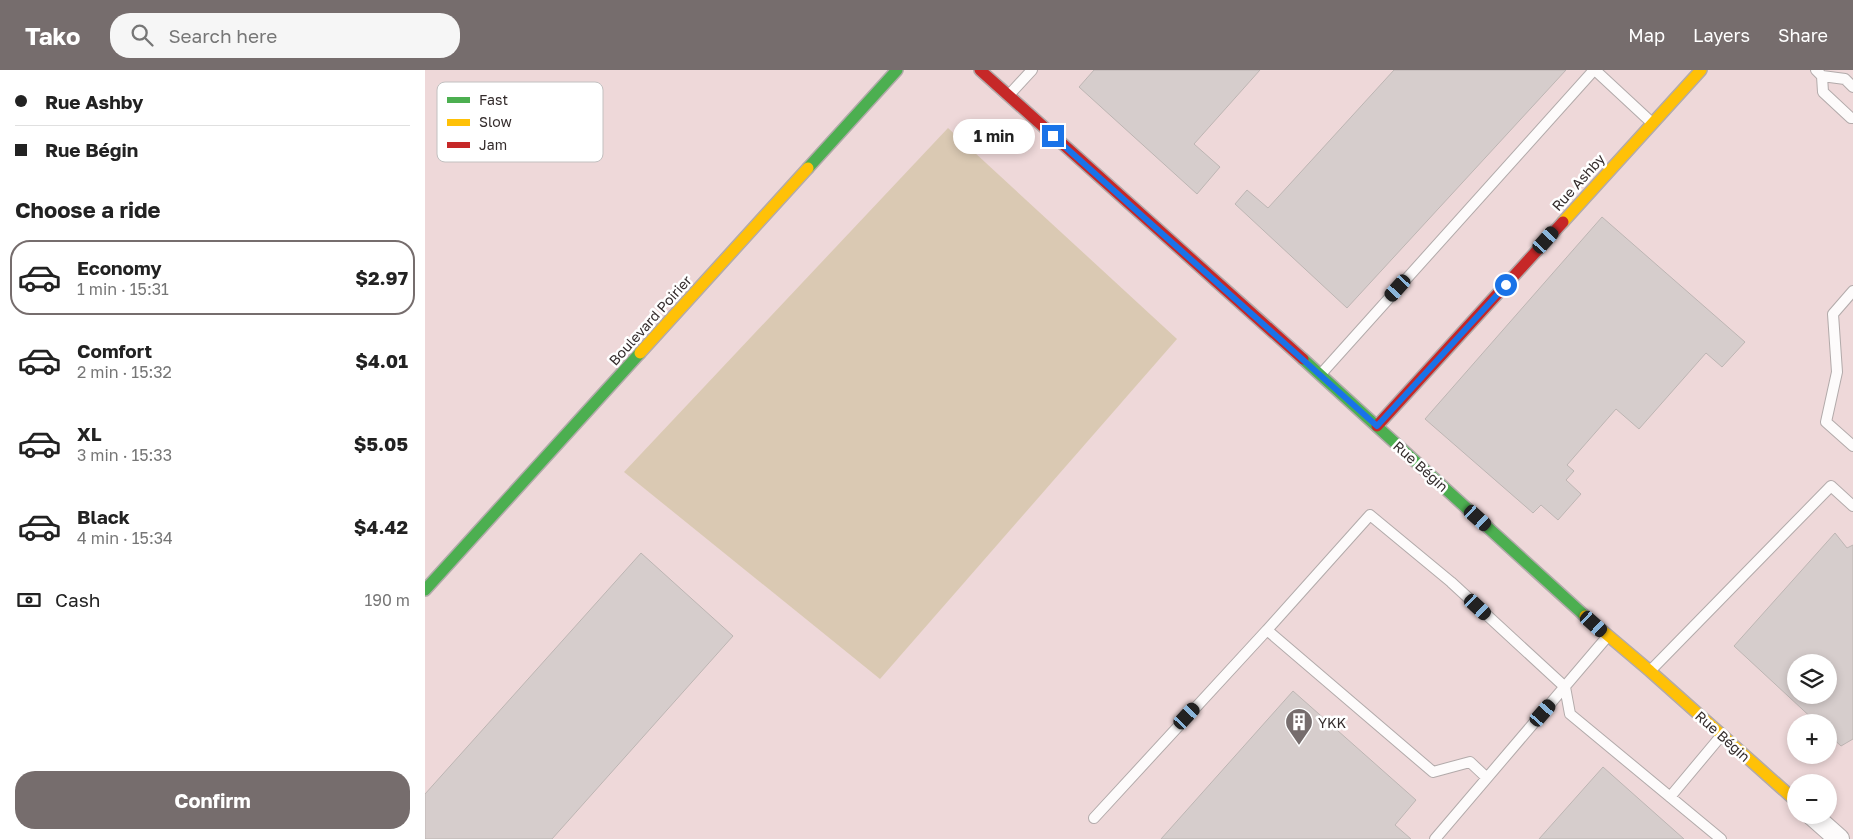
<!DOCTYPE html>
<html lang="en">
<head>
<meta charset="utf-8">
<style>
	body { margin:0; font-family:"Golos Text",sans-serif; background:#f6f6f6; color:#222; height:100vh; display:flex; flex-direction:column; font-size:19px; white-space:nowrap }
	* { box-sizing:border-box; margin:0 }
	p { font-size:16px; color:#767676 }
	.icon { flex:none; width:28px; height:28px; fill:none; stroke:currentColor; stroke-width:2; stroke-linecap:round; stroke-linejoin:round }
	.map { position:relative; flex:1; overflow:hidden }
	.sheet { display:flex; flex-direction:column; background:#fff; width:425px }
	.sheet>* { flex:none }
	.top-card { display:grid; align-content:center; height:110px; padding:0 15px; background:#fff }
	.controls { position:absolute; left:1362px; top:584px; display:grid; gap:10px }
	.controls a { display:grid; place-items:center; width:50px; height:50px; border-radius:50%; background:#fff; box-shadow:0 2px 8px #0003; font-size:25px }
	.end { position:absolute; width:22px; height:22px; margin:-11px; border:6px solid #1a73e8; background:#fff; box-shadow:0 0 0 2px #fff }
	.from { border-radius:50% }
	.bubble { position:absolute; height:35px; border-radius:18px; background:#fff; box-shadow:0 2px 8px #0003; font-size:16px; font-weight:700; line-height:35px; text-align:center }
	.car { position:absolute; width:15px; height:30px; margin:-15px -8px; border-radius:6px; box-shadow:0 0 4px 1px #0007; background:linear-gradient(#222 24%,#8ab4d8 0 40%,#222 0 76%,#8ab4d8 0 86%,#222 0) }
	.top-card b { display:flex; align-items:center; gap:18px; height:48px; font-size:19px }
	.top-card b+b { border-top:1px solid #e0e0e0 }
	.top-card i { width:12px; height:12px; background:#222 }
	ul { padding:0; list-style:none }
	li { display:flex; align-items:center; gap:15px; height:75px; margin:0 10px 8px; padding:0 5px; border:2px solid transparent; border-radius:20px }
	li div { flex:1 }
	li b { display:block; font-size:19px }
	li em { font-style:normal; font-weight:700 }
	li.on { border-color:#766d6d }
	li>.icon { width:45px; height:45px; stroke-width:1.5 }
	h2 { padding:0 15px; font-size:22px; line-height:60px }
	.pay { display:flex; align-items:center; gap:12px; height:55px; padding:0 15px; font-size:19px }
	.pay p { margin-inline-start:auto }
	.cta { display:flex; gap:10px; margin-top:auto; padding:10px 15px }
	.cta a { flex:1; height:58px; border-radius:20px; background:#766d6d; color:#fff; font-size:20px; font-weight:700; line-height:58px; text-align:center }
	header { display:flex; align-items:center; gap:30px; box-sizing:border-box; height:70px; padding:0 25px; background:#766d6d; color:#fff }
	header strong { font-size:24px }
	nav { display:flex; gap:28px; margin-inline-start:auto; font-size:18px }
	.search { width:350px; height:45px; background:#f6f6f6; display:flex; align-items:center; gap:12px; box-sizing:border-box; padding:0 18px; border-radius:20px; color:#767676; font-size:19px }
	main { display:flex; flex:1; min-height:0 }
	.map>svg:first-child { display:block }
</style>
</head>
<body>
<header>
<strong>Tako</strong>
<div class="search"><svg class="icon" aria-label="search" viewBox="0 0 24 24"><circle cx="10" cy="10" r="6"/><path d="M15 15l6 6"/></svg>Search here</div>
<nav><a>Map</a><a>Layers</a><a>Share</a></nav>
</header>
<main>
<section class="sheet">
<div class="top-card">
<b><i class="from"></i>Rue Ashby</b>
<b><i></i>Rue Bégin</b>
</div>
<h2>Choose a ride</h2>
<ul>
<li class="on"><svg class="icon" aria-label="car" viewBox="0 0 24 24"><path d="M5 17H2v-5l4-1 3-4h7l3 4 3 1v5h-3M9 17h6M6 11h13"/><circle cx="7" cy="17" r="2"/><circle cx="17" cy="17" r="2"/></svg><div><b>Economy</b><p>1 min · 15:31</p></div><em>$2.97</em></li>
<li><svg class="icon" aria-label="car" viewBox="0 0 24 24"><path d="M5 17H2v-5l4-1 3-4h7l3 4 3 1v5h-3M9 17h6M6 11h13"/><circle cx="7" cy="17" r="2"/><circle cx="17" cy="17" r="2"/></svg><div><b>Comfort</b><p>2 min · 15:32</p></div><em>$4.01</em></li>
<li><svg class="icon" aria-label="car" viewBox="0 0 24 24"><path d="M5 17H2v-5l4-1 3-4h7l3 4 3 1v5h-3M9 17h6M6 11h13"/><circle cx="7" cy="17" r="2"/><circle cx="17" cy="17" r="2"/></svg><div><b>XL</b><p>3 min · 15:33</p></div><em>$5.05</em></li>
<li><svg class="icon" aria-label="car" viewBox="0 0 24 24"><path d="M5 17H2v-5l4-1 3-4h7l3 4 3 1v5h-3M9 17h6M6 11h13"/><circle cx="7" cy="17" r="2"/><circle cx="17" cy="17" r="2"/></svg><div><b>Black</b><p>4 min · 15:34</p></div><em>$4.42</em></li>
</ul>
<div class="pay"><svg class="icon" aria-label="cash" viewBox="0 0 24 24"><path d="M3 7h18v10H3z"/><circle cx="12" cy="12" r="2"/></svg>Cash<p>190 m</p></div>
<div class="cta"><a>Confirm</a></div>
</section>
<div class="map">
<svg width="1428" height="769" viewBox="0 0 1428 769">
	<rect width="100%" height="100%" fill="#f1e5e6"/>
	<!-- built -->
	<path fill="#eed8d9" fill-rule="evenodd" d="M0 0H1428V769H0ZM1371 592H1404V625H1371ZM1371 652H1404V685H1371ZM1371 712H1404V745H1371Z"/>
	<!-- green -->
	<path fill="#dac9b3" d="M523 58 752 269 455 609 199 402Z"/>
	<!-- building -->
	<path fill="#d6cdcc" stroke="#bdb5b3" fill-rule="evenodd" d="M669 0H835L769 74 795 97 772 124 654 17Z
		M969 0H1141L922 238 810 134 822 120 843 138Z
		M1177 147 1320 272 1297 297 1281 283 1214 359 1191 339 1142 395 1149 401 1141 410 1156 424 1133 450 1116 435 1108 443 1000 349Z
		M1410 463 1422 478 1428 475V669L1416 676 1404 665V652H1391L1309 576ZM1371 592H1404V625H1371Z
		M216 483 308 566 127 769H0V724Z
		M868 621 991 730 970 755 986 769H736Z
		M1178 697 1259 769H1114Z"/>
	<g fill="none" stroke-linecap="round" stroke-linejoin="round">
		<defs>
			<path id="lane" d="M1170 0 1226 52
				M1391 0 1397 6 1420 9 1428 17
				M1397 6 1398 22 1426 48H1428
				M584 25 607 0
				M1428 221 1408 244 1412 302 1401 352 1428 376
				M896 304 1169 0
				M1226 600 1406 416 1428 436
				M1062 708 1045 692 1008 702 842 560 945 445 1026 512 1140 617 1145 644 1296 769
				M1245 727 1296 666
				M669 748 842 560
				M1010 769 1182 567"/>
			<path id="street" d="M1387 745 1414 769"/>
			<path id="fast" d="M383 98 472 0
				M878 289 1160 546
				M0 520 215 283"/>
			<path id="slow" d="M1138 152 1276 0
				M215 283 383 98
				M1160 546 1225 601 1371 731"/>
			<path id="jam" d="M555 0 878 289
				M952 356 1138 152"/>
		</defs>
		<!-- lane casing -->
		<use href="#lane" stroke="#b2aaaa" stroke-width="12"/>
		<!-- street casing -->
		<use href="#street" stroke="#b2aaaa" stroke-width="22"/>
		<!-- fast casing -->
		<use href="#fast" stroke="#b2aaaa" stroke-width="14"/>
		<!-- slow casing -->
		<use href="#slow" stroke="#b2aaaa" stroke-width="14"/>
		<!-- jam casing -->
		<use href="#jam" stroke="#b2aaaa" stroke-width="14"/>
		<!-- lane -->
		<use href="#lane" stroke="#fdfbfb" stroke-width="10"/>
		<!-- street -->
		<use href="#street" stroke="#fdfbfb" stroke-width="20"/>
		<!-- fast -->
		<use href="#fast" stroke="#4caf50" stroke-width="11"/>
		<!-- slow -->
		<use href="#slow" stroke="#ffc107" stroke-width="11"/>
		<!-- jam -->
		<use href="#jam" stroke="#c62828" stroke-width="11"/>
	</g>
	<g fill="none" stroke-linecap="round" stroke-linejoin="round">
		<!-- route -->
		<path stroke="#1a73e8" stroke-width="6" d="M628 66 952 356 1081 215"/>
	</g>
	<!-- icons -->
	<defs>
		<symbol id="building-pin" viewBox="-11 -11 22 30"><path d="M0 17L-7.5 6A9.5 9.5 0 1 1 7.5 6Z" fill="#766d6d" stroke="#fff"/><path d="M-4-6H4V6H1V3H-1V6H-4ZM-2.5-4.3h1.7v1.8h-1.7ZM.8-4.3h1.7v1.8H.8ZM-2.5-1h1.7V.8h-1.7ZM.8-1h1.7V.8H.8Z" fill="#fff"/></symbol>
	</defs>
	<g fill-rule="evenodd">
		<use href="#building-pin" x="858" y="636" width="32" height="43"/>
	</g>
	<g text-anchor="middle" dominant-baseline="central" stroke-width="5" stroke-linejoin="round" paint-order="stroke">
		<!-- street labels -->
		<g font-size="14" fill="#342c2c" stroke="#fff">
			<text transform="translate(1153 112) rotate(-48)">Rue Ashby</text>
			<text transform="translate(225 250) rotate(-48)">Boulevard Poirier</text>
			<text transform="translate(996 396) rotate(42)">Rue Bégin</text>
			<text transform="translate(1298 666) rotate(42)">Rue Bégin</text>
		</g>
		<!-- poi labels -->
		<g font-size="14" fill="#342c2c" stroke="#fff" text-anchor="start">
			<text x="893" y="652">YKK</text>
		</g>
	</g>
	<!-- legend -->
	<rect x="12" y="12" width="166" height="80" rx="8" fill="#fff" stroke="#c2c0c0" stroke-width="1"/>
	<rect x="22" y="27" width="23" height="6" fill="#4caf50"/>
	<rect x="22" y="49" width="23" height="7" fill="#ffc107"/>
	<rect x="22" y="72" width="23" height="6" fill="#c62828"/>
	<g font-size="14" fill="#342c2c">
		<text x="54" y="35">Fast</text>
		<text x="54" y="57">Slow</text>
		<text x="54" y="80">Jam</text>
	</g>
</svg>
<div class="controls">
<a><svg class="icon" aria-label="layers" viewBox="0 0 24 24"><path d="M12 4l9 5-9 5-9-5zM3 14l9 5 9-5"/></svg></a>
<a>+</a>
<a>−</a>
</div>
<i class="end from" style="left:1081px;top:215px"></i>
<i class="end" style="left:628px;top:66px"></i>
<div class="bubble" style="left:528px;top:49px;width:82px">1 min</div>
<i class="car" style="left:1121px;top:170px;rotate:42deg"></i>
<i class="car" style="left:973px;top:218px;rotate:222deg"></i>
<i class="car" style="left:1053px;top:448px;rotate:132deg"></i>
<i class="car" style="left:1053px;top:537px;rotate:133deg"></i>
<i class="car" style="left:1169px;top:554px;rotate:132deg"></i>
<i class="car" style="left:1118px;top:643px;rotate:41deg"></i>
<i class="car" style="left:762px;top:646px;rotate:43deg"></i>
</div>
</main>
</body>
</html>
